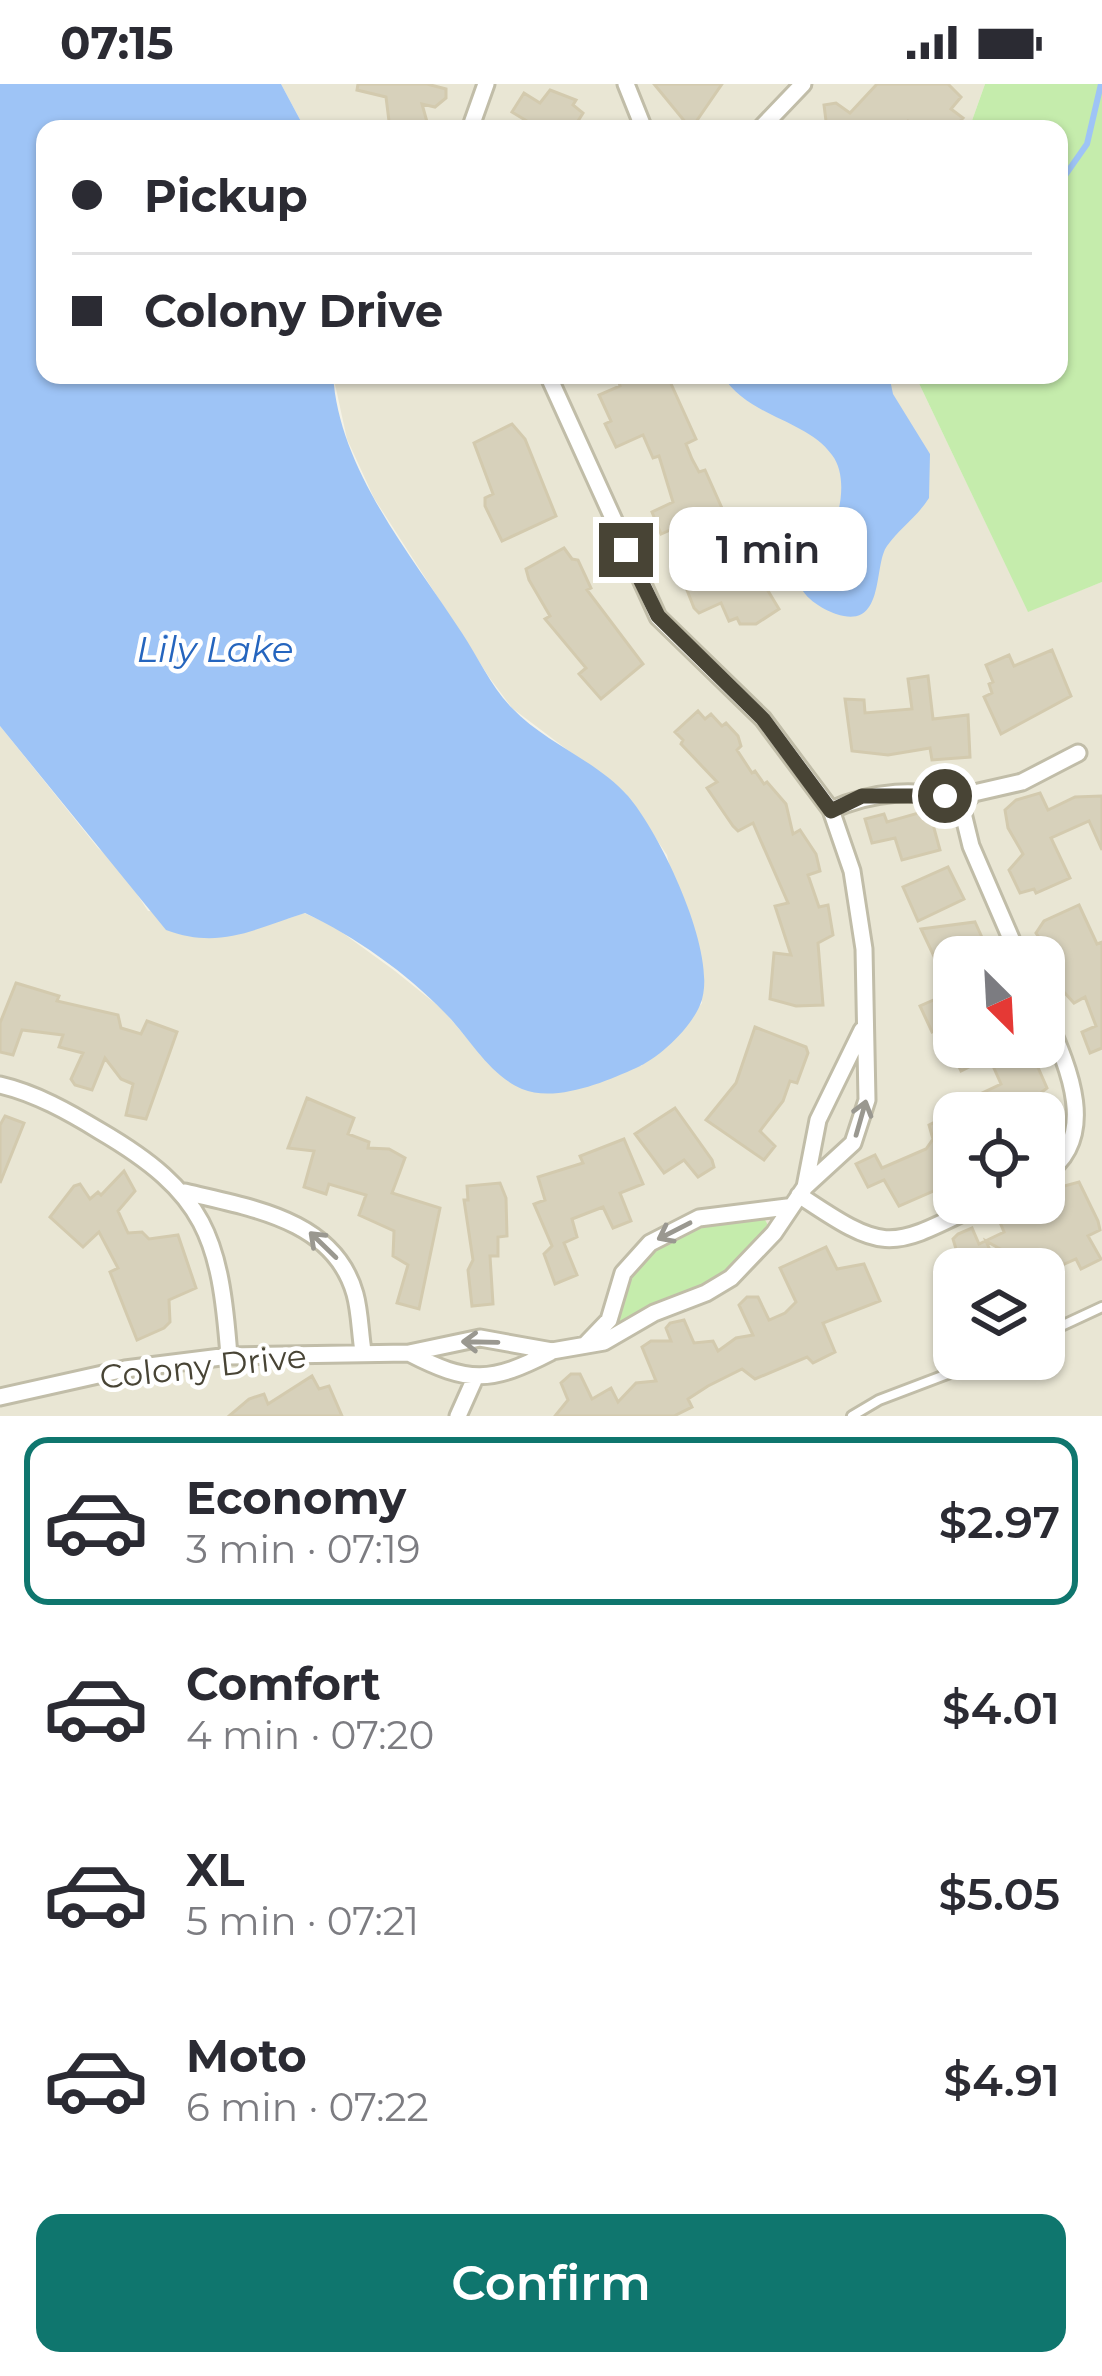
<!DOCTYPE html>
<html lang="en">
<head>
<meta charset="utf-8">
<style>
	body { margin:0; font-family:Montserrat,sans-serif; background:#f7f7f7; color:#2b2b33; height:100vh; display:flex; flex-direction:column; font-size:45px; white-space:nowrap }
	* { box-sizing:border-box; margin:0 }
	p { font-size:39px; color:#7c7c81 }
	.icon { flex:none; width:66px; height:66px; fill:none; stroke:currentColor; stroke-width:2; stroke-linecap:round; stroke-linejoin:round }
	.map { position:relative; height:1332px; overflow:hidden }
	.sheet { display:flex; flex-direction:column; background:#fff; flex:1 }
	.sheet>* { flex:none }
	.hud { position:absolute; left:36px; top:36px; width:1032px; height:264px; border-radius:24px; box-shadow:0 3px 9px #0004; display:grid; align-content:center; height:264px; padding:0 36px; background:#fff }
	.needle { width:78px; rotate:156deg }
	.controls { position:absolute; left:933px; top:852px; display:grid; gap:24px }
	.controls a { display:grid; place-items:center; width:132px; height:132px; border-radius:24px; background:#fff; box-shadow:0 3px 9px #0004; font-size:60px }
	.end { position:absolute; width:54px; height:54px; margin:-27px; border:15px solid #484435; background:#fff; box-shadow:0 0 0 6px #fff }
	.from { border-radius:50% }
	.bubble { position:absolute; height:84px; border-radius:24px; background:#fff; box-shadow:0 3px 9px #0004; font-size:39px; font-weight:600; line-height:84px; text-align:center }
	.hud b { display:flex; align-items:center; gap:42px; height:114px; font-size:45px }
	.hud b+b { border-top:3px solid #e1e1e2 }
	.hud i { width:30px; height:30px; background:#2b2b33 }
	ul { padding:21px 0 0; list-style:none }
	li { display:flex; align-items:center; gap:36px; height:168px; margin:0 24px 18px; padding:0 12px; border:6px solid transparent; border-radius:24px }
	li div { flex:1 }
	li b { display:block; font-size:45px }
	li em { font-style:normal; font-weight:600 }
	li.active { border-color:#0f766e }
	li>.icon { width:108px; height:108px; stroke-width:1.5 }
	.button { display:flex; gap:24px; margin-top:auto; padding:24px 36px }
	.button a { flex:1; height:138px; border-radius:24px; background:#0f766e; color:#fff; font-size:48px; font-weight:600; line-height:138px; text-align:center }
	.status { display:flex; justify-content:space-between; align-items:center; height:84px; padding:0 60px; background:#fff; direction:ltr }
	.status svg { height:33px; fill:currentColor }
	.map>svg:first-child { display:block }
</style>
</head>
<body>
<div class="status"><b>07:15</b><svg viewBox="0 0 49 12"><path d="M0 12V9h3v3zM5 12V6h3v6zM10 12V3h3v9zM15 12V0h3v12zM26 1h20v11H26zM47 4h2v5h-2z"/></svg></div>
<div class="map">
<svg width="1102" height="1332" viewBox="0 0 1102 1332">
	<rect width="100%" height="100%" fill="#f5f3e7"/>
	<!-- residential -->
	<path fill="#e9e6d4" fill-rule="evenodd" d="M281 0H985L969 45H305Z
		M333 291H915L1028 527 1102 498V1332H0V642L98 764 120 784 148 827 287 835 304 829 333 842 395 887 442 925 488 979 641 982 668 960 702 919 667 771 626 710 512 624 489 593 374 414 347 355ZM954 873H1044V963H954ZM954 1029H1044V1119H954ZM954 1185H1044V1275H954Z"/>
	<!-- green -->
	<path fill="#c5ecac" d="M985 0H1102V498L1028 528 915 291H1059V45H969Z
		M725 1134H764L770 1145 730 1187 621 1246 614 1243C623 1181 665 1147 725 1134Z"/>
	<!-- water -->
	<path fill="#9ec4f6" d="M0 0H281L305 45H45V291H333C339 386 412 472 462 549 478 573 491 603 512 624 545 659 596 676 628 712 660 749 721 874 700 921 690 945 659 974 636 984 605 998 555 1019 522 1005 488 990 470 954 445 929 407 889 354 852 305 829 254 845 220 866 166 846L0 642Z
		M722 291H889L893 310 930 370 929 414C917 433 900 444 887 462 873 481 886 547 836 530 820 524 790 507 802 485 807 475 820 468 826 458 840 436 849 393 832 371 806 335 749 334 722 291Z"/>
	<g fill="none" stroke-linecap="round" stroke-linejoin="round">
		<!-- stream -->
		<path stroke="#9ec4f6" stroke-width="6" d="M1059 100 1087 60 1101 0"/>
	</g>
	<!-- building -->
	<path fill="#d7d1bb" stroke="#d3caae" stroke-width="3" d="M358 0H427L446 5V14L435 23 422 20 429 45H390L386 13 357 6Z
		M654 0H722L691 45Z
		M877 0H948L961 13 951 25 963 34 953 45H922L908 37 902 45H827L824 21 836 19 850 29Z
		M550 6 576 16 573 21 583 29 573 45H540L512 28 524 9 540 19Z
		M617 291H667L696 355 686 360 692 375 699 388 705 386 725 431 735 445 742 443 750 462 736 471 756 487 779 525 756 540H740L737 534 729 537 721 519 699 529 694 524 676 478 697 469 686 439 661 450 652 428 673 418 659 372 653 374 643 351 616 363 605 340 611 337 599 311 620 302Z
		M512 340 525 355 556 432 502 457 485 422V414L493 410 474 359Z
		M564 464 572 475 578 476 591 504 587 506 643 580 601 615 579 590 586 584 545 535 550 532 529 496 526 485Z
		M1052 566 1071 612 1001 650 984 613 992 609 989 600 993 598 986 581 1009 571 1014 582Z
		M928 592 933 635 968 631 970 673 932 676 930 664 888 671 852 667 845 615 864 616 865 629 912 625 908 595Z
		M698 627 705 635 711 630 722 642 726 639 738 652 741 662 737 666 752 689 755 687 764 700 767 698 786 720 793 750 800 746 816 770 820 787 808 791 819 823 828 821 833 851 818 859 823 921 796 922 770 915 774 869 791 871 775 822 788 819 753 739 738 747 733 742 707 704 717 698 681 660 683 656 675 648Z
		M1040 709 1048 726 1075 713 1102 712V766L1089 737 1051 754 1070 794 1036 809 1034 805 1020 809 1009 786 1023 770 1008 744 1005 726 1016 716Z
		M929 726 940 766 902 776 895 754 872 759 865 735 884 730 887 738Z
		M948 783 964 815 918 837 903 803Z
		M1079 821 1097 860 1102 858V964L1090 969 1082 948 1096 942 1085 913 1074 919 1063 907 1051 871 1036 849 1044 837Z
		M975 838 985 860 939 883 921 845Z
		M16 899 59 912 57 917 118 931 121 944 141 950 147 937 177 948 146 1035 126 1031 133 1000 121 995 105 974 92 1006 75 1001 71 995 83 969 59 963 63 951 22 946 13 971 0 968V939Z
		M954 907V936L932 948 920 922Z
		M755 943 806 963 808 969 797 999 790 997 783 1017 760 1047 775 1062 764 1076 706 1036 736 999Z
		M950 963H1029L1047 1004 1032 1016 1038 1029H987L978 1011 1001 1000 989 973 961 987Z
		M307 1014 354 1034 348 1050 369 1058 368 1064 389 1065 405 1074 392 1109 440 1124 419 1225 397 1219 408 1181 393 1172 394 1147 359 1131 366 1111 329 1100 326 1110 304 1103 314 1067 288 1064Z
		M675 1024 712 1076 714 1083 698 1093 684 1076 664 1089 635 1050Z
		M5 1032 24 1039 0 1099V1041Z
		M941 1035 946 1044 954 1043V1098L899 1122 884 1096 868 1103 856 1080 875 1071 882 1084 926 1065 933 1055 929 1041Z
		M624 1055 643 1100 620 1109 631 1137 613 1144 603 1123 572 1135 577 1153 564 1159 577 1191 555 1200 544 1170 552 1162 534 1120 545 1116 538 1093 583 1079 580 1072Z
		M124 1087 135 1107 118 1127 128 1149 142 1148 149 1155 178 1151 196 1204 169 1216 170 1238 164 1244 137 1256 110 1188 118 1184 99 1148 83 1163 50 1133 74 1102 80 1100 90 1115 98 1108 101 1111Z
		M1079 1098 1098 1137 1100 1146 1088 1152 1101 1175 1081 1185 1076 1175 1044 1189 1031 1170 1018 1175 986 1157 997 1182 962 1185 953 1155 958 1150 972 1144 979 1160 1004 1148 999 1136 1019 1119 1023 1126 1044 1119 1053 1105Z
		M500 1099 506 1114 507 1152 498 1153V1172H490L493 1220 472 1222 468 1186 473 1176 464 1116H468L467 1102Z
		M826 1163 837 1185 864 1180 880 1217 823 1239 835 1268 813 1279 807 1273 755 1295 742 1285 708 1302 688 1315 692 1323 674 1332H555L568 1316 561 1299 571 1290H580L592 1315 611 1304 618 1318 636 1299 656 1297 642 1263 651 1257H671L666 1244 670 1239 684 1236 694 1259 713 1257 718 1267 736 1254 753 1251 739 1221 747 1213H758L769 1236 785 1229 796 1218 780 1184Z
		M312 1292 319 1305 329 1302 342 1332H229L249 1315 264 1310 268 1320Z"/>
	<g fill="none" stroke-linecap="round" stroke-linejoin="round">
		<defs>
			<path id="lane" d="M1044 1250 1102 1223
				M852 1332 879 1316 987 1275"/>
			<path id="street" d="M626 0 644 45
				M470 45 486 0
				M760 45 803 0
				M961 721 974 709 1022 698 1078 669
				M831 726C869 709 922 700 961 721L971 762 1019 873
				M1044 928C1066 978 1102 1052 1044 1091
				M0 1001C35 1009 69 1028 100 1047 206 1109 220 1153 229 1272
				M805 1103 818 1036 862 946
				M185 1108C250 1124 334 1135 355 1210 360 1228 360 1249 363 1267
				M799 1111C888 1171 889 1165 983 1119
				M586 1260 609 1236 623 1189 650 1159 699 1134 787 1123
				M409 1269C469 1300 491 1299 551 1268
				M0 1313 125 1285 229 1272 409 1269 480 1254 552 1267 604 1258 654 1229 706 1209 731 1194 774 1149 805 1103 853 1059 867 1016 864 865 852 787 831 726 763 635 658 533 548 291
				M458 1332 475 1294"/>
		</defs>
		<!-- lane casing -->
		<use href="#lane" stroke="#c1bda8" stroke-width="14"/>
		<!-- street casing -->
		<use href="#street" stroke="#c1bda8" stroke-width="21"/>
		<!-- lane -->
		<use href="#lane" stroke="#fff" stroke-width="8"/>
		<!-- street -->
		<use href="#street" stroke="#fff" stroke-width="15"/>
	</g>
	<!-- one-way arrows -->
	<defs><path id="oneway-shaft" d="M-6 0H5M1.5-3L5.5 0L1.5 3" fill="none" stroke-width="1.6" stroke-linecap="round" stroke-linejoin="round" transform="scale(3)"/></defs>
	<g stroke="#9a9890">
		<use href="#oneway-shaft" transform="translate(861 1034) rotate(-74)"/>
		<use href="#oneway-shaft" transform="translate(674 1147) rotate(153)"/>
		<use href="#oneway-shaft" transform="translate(323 1161) rotate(-136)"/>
		<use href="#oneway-shaft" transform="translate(480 1258) rotate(-179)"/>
	</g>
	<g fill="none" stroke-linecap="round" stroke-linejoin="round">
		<!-- route -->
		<path stroke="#484435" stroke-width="15" d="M626 466 658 532 763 635 831 727 862 712H945"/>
	</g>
	<g text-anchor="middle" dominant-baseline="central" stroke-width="9" stroke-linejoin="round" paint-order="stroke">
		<!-- street labels -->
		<g font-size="33" fill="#484435" stroke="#fff">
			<text transform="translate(203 1282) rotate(-6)">Colony Drive</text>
		</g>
		<!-- water labels -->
		<g font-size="36" font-style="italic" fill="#2565be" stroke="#fff">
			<text x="215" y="565">Lily Lake</text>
		</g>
	</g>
</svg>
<div class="controls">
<a><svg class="needle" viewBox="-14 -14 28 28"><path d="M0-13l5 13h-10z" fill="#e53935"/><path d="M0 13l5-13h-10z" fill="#7c7c81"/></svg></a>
<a><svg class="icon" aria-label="locate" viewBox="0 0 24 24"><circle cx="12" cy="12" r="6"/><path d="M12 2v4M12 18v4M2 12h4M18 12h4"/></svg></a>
<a><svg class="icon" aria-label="layers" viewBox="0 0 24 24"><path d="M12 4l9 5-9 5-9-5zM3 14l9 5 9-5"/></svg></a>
</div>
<i class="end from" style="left:945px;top:712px"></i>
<i class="end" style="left:626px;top:466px"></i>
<div class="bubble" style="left:669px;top:423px;width:198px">1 min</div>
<div class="hud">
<b><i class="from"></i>Pickup</b>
<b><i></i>Colony Drive</b>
</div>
</div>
<section class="sheet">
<ul>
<li class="active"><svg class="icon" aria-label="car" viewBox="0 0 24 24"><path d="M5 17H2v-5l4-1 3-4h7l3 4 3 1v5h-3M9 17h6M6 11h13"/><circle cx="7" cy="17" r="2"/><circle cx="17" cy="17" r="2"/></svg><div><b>Economy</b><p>3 min · 07:19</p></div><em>$2.97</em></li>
<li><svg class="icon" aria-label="car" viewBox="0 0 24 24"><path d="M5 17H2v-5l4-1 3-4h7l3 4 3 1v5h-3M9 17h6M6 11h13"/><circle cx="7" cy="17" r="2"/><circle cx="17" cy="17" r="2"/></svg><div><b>Comfort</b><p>4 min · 07:20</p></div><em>$4.01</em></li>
<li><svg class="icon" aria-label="car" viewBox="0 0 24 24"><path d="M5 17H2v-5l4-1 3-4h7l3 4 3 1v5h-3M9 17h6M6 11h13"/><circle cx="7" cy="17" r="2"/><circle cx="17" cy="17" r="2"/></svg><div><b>XL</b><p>5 min · 07:21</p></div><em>$5.05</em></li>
<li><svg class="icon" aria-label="car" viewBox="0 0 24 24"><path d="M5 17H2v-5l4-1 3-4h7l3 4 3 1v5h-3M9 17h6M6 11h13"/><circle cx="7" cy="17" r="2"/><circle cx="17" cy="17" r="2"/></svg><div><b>Moto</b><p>6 min · 07:22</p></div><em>$4.91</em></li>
</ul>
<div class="button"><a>Confirm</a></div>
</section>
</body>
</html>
